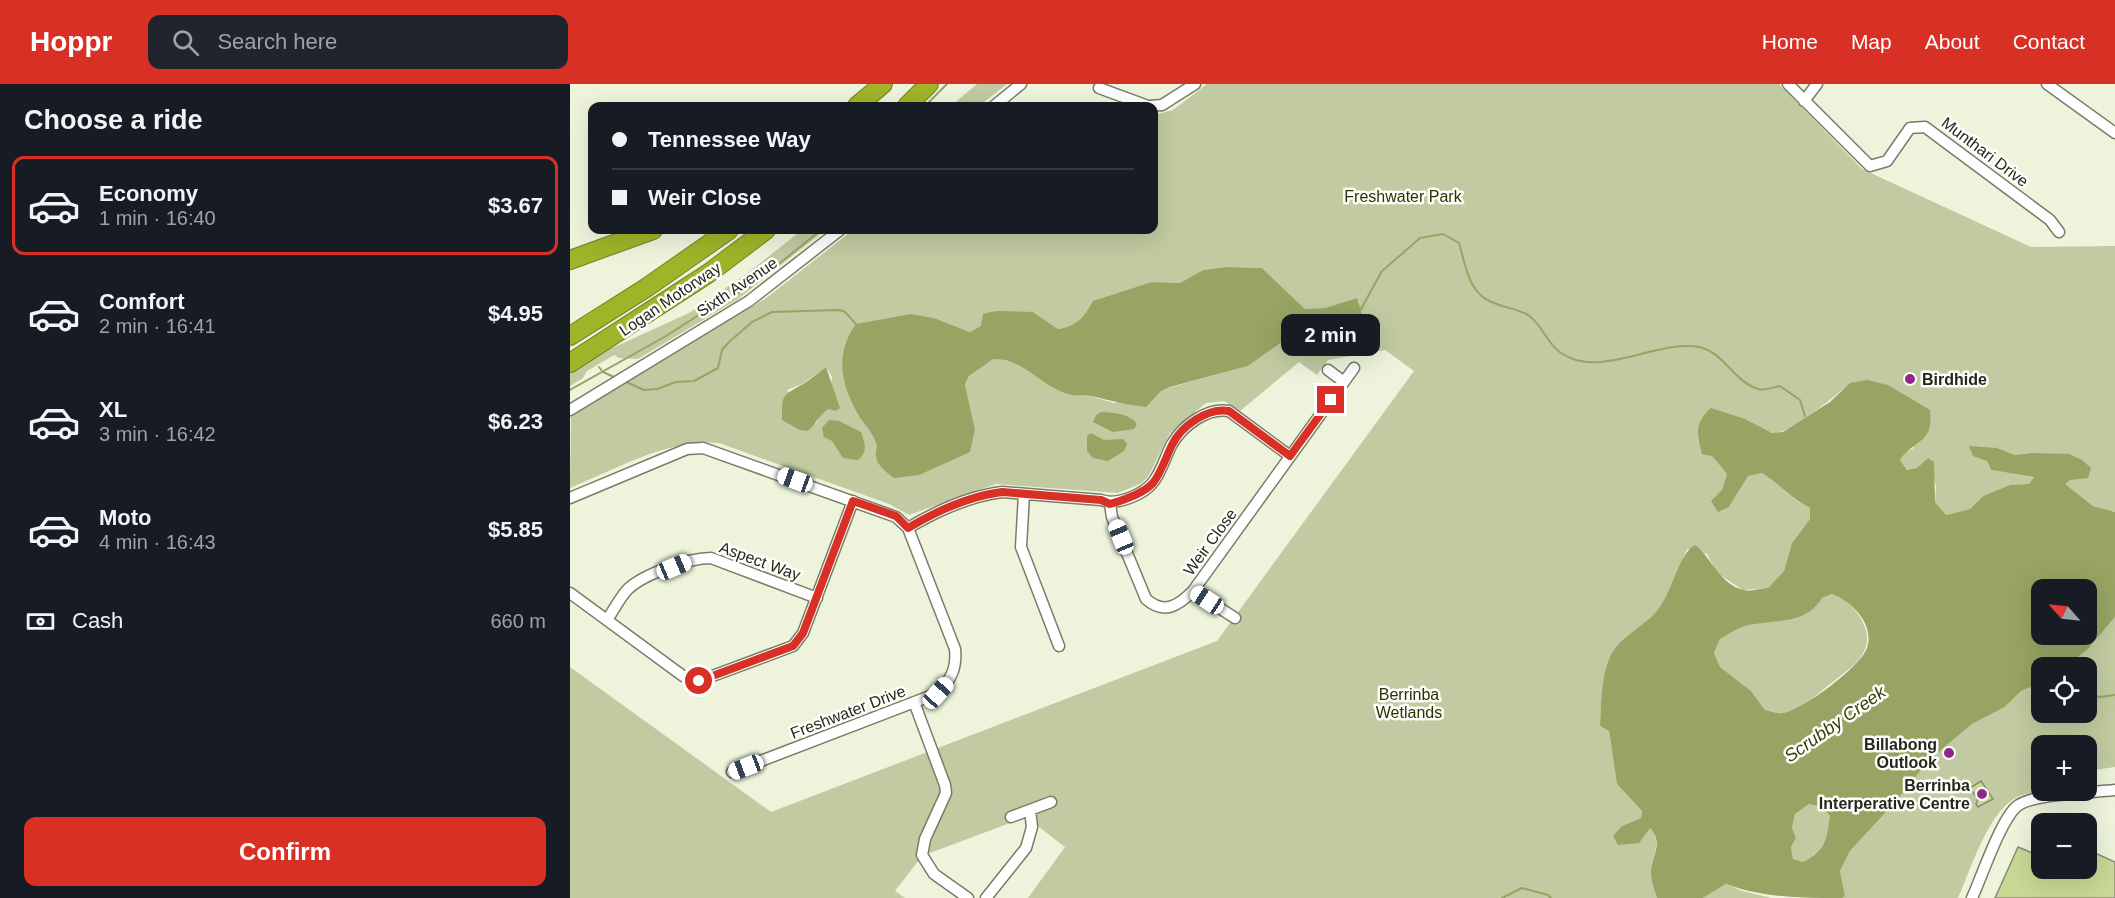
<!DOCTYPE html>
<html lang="en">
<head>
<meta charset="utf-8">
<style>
	body { margin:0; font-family:Helvetica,sans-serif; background:#20242c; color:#f1f3f6; height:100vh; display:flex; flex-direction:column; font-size:22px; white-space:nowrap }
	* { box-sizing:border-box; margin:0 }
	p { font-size:20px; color:#9ea1a6 }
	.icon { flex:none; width:33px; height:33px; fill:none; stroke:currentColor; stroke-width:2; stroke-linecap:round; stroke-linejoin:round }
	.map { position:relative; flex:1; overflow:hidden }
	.drawer { display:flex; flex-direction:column; background:#171b24; width:570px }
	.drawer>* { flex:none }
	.hud { position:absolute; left:18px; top:18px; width:570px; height:132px; border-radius:12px; box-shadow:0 6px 24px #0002; display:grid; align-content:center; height:132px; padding:0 24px; background:#171b24 }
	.needle { width:39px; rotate:297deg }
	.buttons { position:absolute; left:1461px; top:495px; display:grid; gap:12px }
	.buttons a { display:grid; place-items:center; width:66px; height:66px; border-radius:12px; background:#171b24; box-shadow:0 6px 24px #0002; font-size:30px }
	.end { position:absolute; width:27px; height:27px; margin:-14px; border:8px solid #d93025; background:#fff; box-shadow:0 0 0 3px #fff }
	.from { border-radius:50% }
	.bubble { position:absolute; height:42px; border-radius:12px; background:#171b24; box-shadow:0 6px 24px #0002; font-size:20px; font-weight:600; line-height:42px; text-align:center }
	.car { position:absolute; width:18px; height:36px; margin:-18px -9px; border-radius:8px; box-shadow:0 0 4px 2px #0007; background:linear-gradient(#fff 24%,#345 0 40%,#fff 0 76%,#345 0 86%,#fff 0) }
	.hud b { display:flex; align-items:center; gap:21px; height:57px; font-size:22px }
	.hud b+b { border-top:2px solid #363941 }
	.hud i { width:15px; height:15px; background:#f1f3f6 }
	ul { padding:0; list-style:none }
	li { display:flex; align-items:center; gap:18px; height:99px; margin:0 12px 9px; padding:0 12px; border:3px solid transparent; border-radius:12px }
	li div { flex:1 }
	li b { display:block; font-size:22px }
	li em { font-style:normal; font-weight:600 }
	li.active { border-color:#d93025 }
	li>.icon { width:54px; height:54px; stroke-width:1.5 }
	h2 { padding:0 24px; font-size:27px; line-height:72px }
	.pay { display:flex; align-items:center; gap:15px; height:66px; padding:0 24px; font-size:22px }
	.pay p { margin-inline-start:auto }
	.primary-button { display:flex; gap:12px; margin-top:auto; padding:12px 24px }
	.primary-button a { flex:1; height:69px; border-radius:12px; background:#d93025; color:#fff; font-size:24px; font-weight:600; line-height:69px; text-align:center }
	header { display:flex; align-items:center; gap:36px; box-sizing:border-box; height:84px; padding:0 30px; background:#d93025; color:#fff }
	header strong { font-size:28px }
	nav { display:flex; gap:33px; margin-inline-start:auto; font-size:21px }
	.search { width:420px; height:54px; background:#20242c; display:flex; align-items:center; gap:15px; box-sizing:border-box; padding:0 21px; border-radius:12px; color:#9ea1a6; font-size:22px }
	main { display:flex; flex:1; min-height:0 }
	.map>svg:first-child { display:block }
</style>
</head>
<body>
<header>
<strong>Hoppr</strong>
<div class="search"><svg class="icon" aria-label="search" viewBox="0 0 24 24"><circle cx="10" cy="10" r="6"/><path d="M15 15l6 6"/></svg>Search here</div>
<nav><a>Home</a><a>Map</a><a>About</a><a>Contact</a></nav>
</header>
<main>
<section class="drawer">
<h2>Choose a ride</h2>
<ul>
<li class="active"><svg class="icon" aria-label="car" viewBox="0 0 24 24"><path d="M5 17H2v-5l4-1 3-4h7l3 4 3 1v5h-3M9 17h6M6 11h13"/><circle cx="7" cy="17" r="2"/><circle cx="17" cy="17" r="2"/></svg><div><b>Economy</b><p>1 min · 16:40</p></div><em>$3.67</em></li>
<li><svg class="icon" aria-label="car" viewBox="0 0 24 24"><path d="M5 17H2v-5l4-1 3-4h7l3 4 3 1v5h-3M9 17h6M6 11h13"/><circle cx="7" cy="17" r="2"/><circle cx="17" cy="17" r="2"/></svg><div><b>Comfort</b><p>2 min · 16:41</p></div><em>$4.95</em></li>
<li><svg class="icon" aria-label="car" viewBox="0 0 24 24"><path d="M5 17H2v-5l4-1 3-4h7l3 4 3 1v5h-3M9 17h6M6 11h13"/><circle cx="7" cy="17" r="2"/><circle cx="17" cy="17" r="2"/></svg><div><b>XL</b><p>3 min · 16:42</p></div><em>$6.23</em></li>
<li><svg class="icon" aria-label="car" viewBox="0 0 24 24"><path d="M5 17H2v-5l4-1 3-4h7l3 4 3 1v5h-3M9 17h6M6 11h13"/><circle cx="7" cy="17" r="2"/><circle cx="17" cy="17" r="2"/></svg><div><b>Moto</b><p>4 min · 16:43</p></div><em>$5.85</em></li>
</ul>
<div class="pay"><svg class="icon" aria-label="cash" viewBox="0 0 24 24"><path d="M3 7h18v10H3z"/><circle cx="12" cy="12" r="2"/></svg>Cash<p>660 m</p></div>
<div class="primary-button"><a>Confirm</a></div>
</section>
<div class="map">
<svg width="1545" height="814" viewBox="0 0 1545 814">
	<rect width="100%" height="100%" fill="#eef4dc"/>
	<!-- green -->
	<path fill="#c1caa0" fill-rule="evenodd" d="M407 0H437L409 22H381Z
		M637 0H1209L1292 85 1461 163 1545 162V428L1523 422 1494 400 1499 396 1461 369 1445 371 1427 364 1417 377 1421 386 1464 393 1459 400 1440 401 1413 412 1400 425 1376 431 1365 418 1366 402 1358 375 1347 384 1337 386 1330 376 1336 368 1344 364 1280 299C1268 310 1220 349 1205 349 1196 349 1184 339 1175 335L1142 372 1157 390 1152 406 1159 423 1178 391 1192 389C1209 400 1222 416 1240 424V435L1222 459 1214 487 1198 504 1173 506 1147 489 1137 470 1117 465C1109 486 1101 510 1087 528 1072 544 1051 551 1041 573 1031 593 1031 620 1030 642L1039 647 1047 700 1072 727 1071 734 1052 742 1080 744C1094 762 1080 772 1081 790 1081 798 1085 807 1087 814H458L495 763 456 733 352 772 325 807 335 814H0V583L201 728 647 557 844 287 815 266 758 276 747 291 729 278 670 327 654 317 636 319 600 349 579 391 572 399 548 409 426 400 339 431 319 420 149 359C99 354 46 385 0 404L1 332 195 215 283 146H584V31L603 26ZM657 183 692 184 735 225 755 224 787 214 795 239 764 248 722 251 678 282 544 319 520 312 502 311 486 304 448 279 423 274 399 292 395 302 405 345 306 375 321 235 341 230 364 234 400 248 463 228 488 245 502 243 517 228 582 198 610 199 633 186ZM256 283 262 293 259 325 250 330 246 340 217 306 232 300Z
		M232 146H255L168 215 68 275 49 274 44 271 17 287 13 294 0 302V289L40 265 119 229 175 191Z
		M1263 510C1275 515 1283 522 1290 533 1310 566 1284 581 1260 600 1246 611 1232 626 1213 629 1208 630 1200 627 1195 626L1181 607 1150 583 1144 569 1150 555C1159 550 1169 543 1179 541 1205 535 1237 540 1252 514Z
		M1545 533V683L1517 687 1516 662H1472L1471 706C1462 709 1454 709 1445 714 1417 731 1401 785 1388 814H1272L1275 812 1270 787 1280 767 1327 716 1359 676 1402 640 1435 623 1451 607 1471 599 1472 628H1516V584L1496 583 1518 565Z
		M1239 720 1252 723 1260 732C1256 758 1256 765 1233 778L1223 775 1221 763 1226 754 1222 744 1225 730Z
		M1156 800 1172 807 1202 814H1133Z"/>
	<!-- water -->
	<path fill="#97a463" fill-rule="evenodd" d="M657 183 692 184 735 225 755 224 787 214 795 239 764 248 722 251 678 282 600 303 591 307 576 323C557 321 539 316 521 312 515 311 508 312 502 311 473 305 455 274 423 275L399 292 395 301 405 345 400 368 349 391 324 394C317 389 307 381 306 373 305 368 308 363 306 359 304 351 296 342 291 335 272 304 263 272 286 240L341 230 364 234 400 248 411 242 413 230 426 227 463 228 488 245C506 243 515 232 523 217L582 198 610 199 633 186Z
		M256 283 270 324 266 327 259 325C249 330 247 339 238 347L230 346 212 336C212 310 212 312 233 300 241 295 249 288 256 283Z
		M1297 296 1318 301 1360 326C1364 360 1345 354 1330 376L1337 386 1347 384 1358 374 1364 378 1365 418 1376 431 1400 425 1413 412 1440 401 1459 400 1464 393 1421 386 1417 377 1403 372 1399 362 1427 364 1445 371 1461 369 1499 370 1512 376 1521 384 1518 394 1500 396 1495 400 1523 422 1545 428V533L1518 565 1496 583 1472 584 1471 599 1451 607 1435 623 1402 640 1359 676 1327 716 1280 767 1270 787 1275 812 1272 814C1232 814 1194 814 1156 800L1133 814H1087C1085 807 1081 798 1081 790 1080 773 1095 761 1080 744L1069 759 1048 761 1043 752 1052 742 1071 734 1072 727 1047 700 1039 647 1030 642C1031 620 1031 593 1040 573 1050 552 1072 544 1086 528 1102 511 1108 470 1125 461 1142 474 1150 501 1174 506 1180 508 1191 504 1198 504L1214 487 1222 459 1240 435V424C1222 415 1209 400 1192 389L1178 392 1159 423 1148 428 1141 417 1152 406 1157 390 1142 372 1132 370C1127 350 1124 339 1141 324L1175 335 1202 349 1213 348 1260 318 1280 299ZM1472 506H1516V550H1472ZM1262 510C1282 517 1305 541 1297 564 1290 583 1233 626 1213 629 1208 630 1200 627 1195 626L1181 607 1150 583 1144 569 1150 555C1159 550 1169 543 1179 541 1207 535 1236 541 1252 514ZM1239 720 1252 723 1260 732C1256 757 1256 766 1233 778L1223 775 1221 763 1226 754 1222 744 1225 730Z
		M531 328C544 329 559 329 567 340L564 345 543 348 523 338 526 331Z
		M259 336 269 337 291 348C295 359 298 368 288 376L273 374 262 357 254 353 252 344Z
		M521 349 534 356 553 355 557 360 554 367 538 377 523 374 517 367V352Z"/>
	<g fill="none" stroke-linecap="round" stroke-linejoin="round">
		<!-- stream -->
		<path stroke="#97a463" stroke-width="2" d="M355 22 377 0
			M791 225 812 187 850 154 873 150 889 159C896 182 898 210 924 219 936 224 947 225 958 231 972 240 977 260 991 269 1030 296 1087 255 1129 263 1155 269 1163 297 1188 305 1194 307 1204 303 1210 302L1230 316 1235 332
			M29 283 33 288 46 294
			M54 297 74 306 87 305 106 298 124 297 148 284 152 266 159 258 182 238 202 228 268 226 274 227 286 240
			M0 306 96 252 157 213 179 204 251 146
			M1516 609 1529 613 1545 611
			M932 814 952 804 978 811 981 814"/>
	</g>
	<!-- building -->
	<path fill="#c9d895" stroke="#878c76" stroke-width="1.5" d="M1411 697 1423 715 1408 723 1406 720 1408 715 1400 704Z
		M1448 763 1472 773V784H1497L1505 788 1506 784H1516V765L1545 778V814H1425Z"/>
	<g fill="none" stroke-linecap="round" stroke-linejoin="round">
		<defs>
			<path id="minor" d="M1218 0 1300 82 1317 77 1340 44 1355 43 1480 136 1489 148
				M1477 0 1545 49
				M529 4 578 22
				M1234 17 1247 0
				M424 22 451 0
				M580 22 592 21 625 0
				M758 286 774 298
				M0 326 179 217 270 146
				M454 410 451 463 489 562
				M0 414 117 365 133 364 326 433 338 444 385 565C387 585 381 595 368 609L162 688
				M540 420 542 433 576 515C594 531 608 522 623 507L784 284
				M338 444C365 428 400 412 432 408L531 416C546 422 574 411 584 397 592 386 596 371 602 360 613 341 638 323 659 327L720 372
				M623 507 665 534
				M0 509 113 592 129 597 223 562 233 549 283 417
				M37 536C44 526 50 513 58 505 74 490 119 474 141 474L247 514
				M344 618 375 701 376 709 355 755 352 771 364 790 398 814
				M441 733 481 718
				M416 814 456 764 462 743 460 726
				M1402 814C1412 792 1430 738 1446 723 1461 709 1523 709 1545 706"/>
			<path id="motorway" d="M287 22 313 0
				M337 22 359 0
				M0 176 83 146
				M0 252 76 204 159 146
				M0 279 139 189 196 146"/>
		</defs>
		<!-- minor casing -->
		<use href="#minor" stroke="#787d68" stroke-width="13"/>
		<!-- motorway casing -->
		<use href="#motorway" stroke="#748324" stroke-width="20"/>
		<!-- minor -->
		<use href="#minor" stroke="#fff" stroke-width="10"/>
		<!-- motorway -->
		<use href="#motorway" stroke="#9fb428" stroke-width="18"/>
	</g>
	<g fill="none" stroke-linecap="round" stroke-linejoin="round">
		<!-- route -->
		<path stroke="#d93025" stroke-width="8" d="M129 597 223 562 233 549 283 417 326 432 338 444C365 428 400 412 432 408L531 416 540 420C554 416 573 410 583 399 591 389 596 373 602 361 611 342 638 323 659 327L720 372 761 316"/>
	</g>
	<!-- markers -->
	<g fill="#8e288d" stroke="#fdfefa" stroke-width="2">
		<circle cx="1340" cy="295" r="6"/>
		<circle cx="1379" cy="669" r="6"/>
		<circle cx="1412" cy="710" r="6"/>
	</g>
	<g text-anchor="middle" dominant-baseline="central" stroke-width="5" stroke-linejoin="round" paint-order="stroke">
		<!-- street labels -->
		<g font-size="16" fill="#25271e" stroke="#fdfefa">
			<text transform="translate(1415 68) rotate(37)">Munthari Drive</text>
			<text transform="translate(167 203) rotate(-34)">Sixth Avenue</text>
			<text transform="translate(100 215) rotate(-34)">Logan Motorway</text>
			<text transform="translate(640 458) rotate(-54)">Weir Close</text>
			<text transform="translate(190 477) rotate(20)">Aspect Way</text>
			<text transform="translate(278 628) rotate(-21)">Freshwater Drive</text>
		</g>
		<!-- park labels -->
		<g font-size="16" fill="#2b3300" stroke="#fdfefa">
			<text x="833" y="112">Freshwater Park</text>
			<text x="839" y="610">Berrinba<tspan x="839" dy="18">Wetlands</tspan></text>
		</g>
		<!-- poi labels -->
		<g font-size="16" font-weight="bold" fill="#25271e" stroke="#fdfefa" text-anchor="end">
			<text x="1352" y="295" text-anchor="start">Birdhide</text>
			<text x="1367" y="660">Billabong<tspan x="1367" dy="18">Outlook</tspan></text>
			<text x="1400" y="701">Berrinba<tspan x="1400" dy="18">Interperative Centre</tspan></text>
		</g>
		<!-- water labels -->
		<g font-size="18" font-style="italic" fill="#373f0c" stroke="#fdfefa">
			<text transform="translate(1265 640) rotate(-35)">Scrubby Creek</text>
		</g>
	</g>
</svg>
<div class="buttons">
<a><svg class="needle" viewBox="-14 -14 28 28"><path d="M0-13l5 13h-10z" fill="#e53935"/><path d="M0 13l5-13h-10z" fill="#9ea1a6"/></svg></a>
<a><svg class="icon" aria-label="locate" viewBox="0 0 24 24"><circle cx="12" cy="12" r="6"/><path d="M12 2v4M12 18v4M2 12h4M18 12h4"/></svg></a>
<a>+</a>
<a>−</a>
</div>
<i class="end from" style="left:129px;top:597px"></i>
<i class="end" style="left:761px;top:316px"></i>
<div class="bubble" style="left:711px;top:230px;width:99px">2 min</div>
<i class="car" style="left:225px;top:396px;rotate:290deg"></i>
<i class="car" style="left:551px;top:453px;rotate:338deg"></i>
<i class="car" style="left:104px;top:483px;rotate:67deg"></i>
<i class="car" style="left:637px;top:516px;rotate:303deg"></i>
<i class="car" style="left:368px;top:609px;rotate:42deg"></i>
<i class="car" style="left:176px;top:683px;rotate:249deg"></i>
<div class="hud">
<b><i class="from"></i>Tennessee Way</b>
<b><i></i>Weir Close</b>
</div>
</div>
</main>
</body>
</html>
